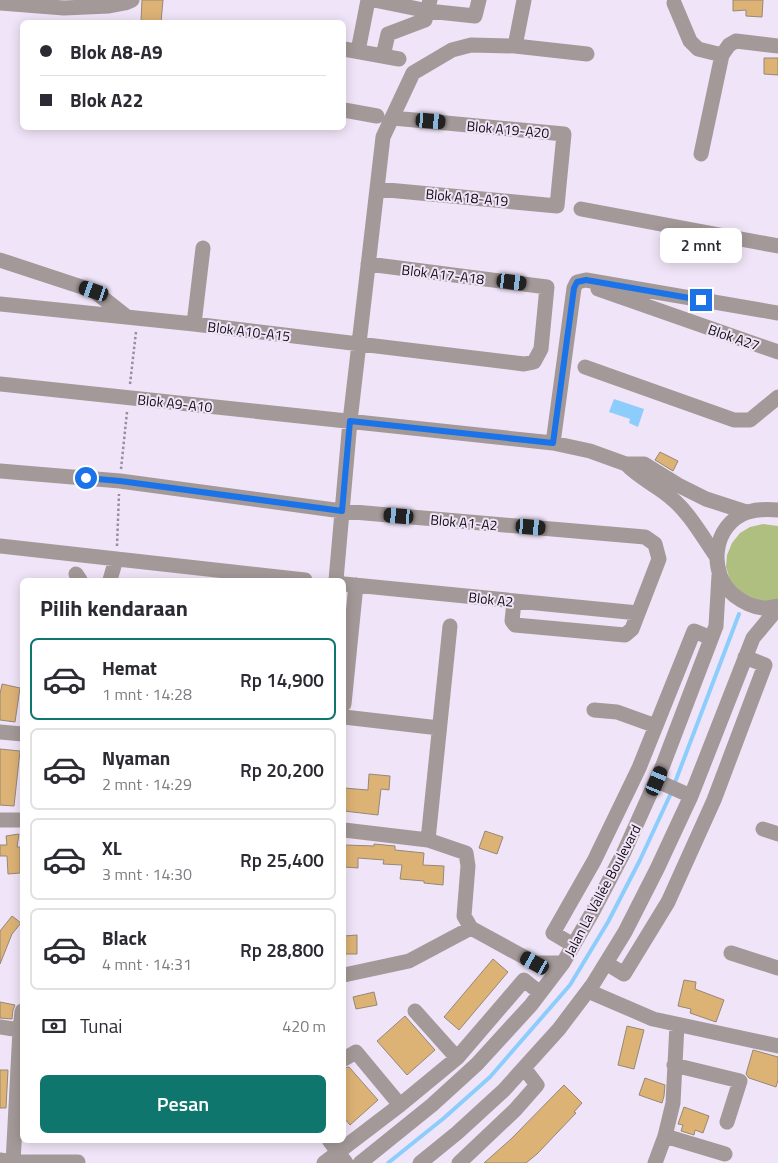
<!DOCTYPE html>
<html lang="id">
<head>
<meta charset="utf-8">
<style>
	body { margin:0; font-family:"Titillium Web",sans-serif; background:#f2f2f3; color:#2b2b33; height:100vh; display:flex; flex-direction:column; font-size:19px; white-space:nowrap }
	* { box-sizing:border-box; margin:0 }
	p { font-size:16px; color:#7c7c81 }
	.icon { flex:none; width:28px; height:28px; fill:none; stroke:currentColor; stroke-width:2; stroke-linecap:round; stroke-linejoin:round }
	.map { position:relative; flex:1; overflow:hidden }
	.panel { position:absolute; left:20px; top:578px; width:326px; height:565px; display:flex; flex-direction:column; background:#fff; border-radius:8px; box-shadow:0 2px 12px #0003 }
	.panel>* { flex:none }
	.hud { position:absolute; left:20px; top:20px; width:326px; height:110px; border-radius:8px; box-shadow:0 2px 12px #0003; display:grid; align-content:center; height:110px; padding:0 20px; background:#fff }
	.end { position:absolute; width:22px; height:22px; margin:-11px; border:6px solid #1a73e8; background:#fff; box-shadow:0 0 0 2px #fff }
	.from { border-radius:50% }
	.bubble { position:absolute; height:35px; border-radius:8px; background:#fff; box-shadow:0 2px 12px #0003; font-size:16px; font-weight:600; line-height:35px; text-align:center }
	.car { position:absolute; width:15px; height:30px; margin:-15px -8px; border-radius:6px; box-shadow:0 0 4px 1px #0007; background:linear-gradient(#222 24%,#8ab4d8 0 40%,#222 0 76%,#8ab4d8 0 86%,#222 0) }
	.hud b { display:flex; align-items:center; gap:18px; height:48px; font-size:19px }
	.hud b+b { border-top:1px solid #e1e1e2 }
	.hud i { width:12px; height:12px; background:#2b2b33 }
	ul { padding:0; list-style:none }
	li { display:flex; align-items:center; gap:15px; height:82px; margin:0 10px 8px; padding:0 10px; border:2px solid #e1e1e2; border-radius:8px }
	li div { flex:1 }
	li b { display:block; font-size:19px }
	li em { font-style:normal; font-weight:600 }
	li.selected { border-color:#0f766e }
	li>.icon { width:45px; height:45px; stroke-width:1.5 }
	h2 { padding:0 20px; font-size:22px; line-height:60px }
	.pay { display:flex; align-items:center; gap:12px; height:55px; padding:0 20px; font-size:19px }
	.pay p { margin-inline-start:auto }
	.action { display:flex; gap:10px; margin-top:auto; padding:10px 20px }
	.action a { flex:1; height:58px; border-radius:8px; background:#0f766e; color:#fff; font-size:20px; font-weight:600; line-height:58px; text-align:center }
	.map>svg:first-child { display:block }
</style>
</head>
<body>
<div class="map">
<svg width="778" height="1163" viewBox="0 0 778 1163">
	<rect width="100%" height="100%" fill="#f0e5f8"/>
	<!-- green -->
	<path fill="#afbf80" d="M763 524 778 526V600L762 602 738 591 730 580 726 567 727 555 732 543 740 533 750 527Z"/>
	<!-- water -->
	<path fill="#8dcdfc" d="M614 399 644 409 638 427 629 423 630 419 609 412Z"/>
	<g fill="none" stroke-linecap="round" stroke-linejoin="round">
		<!-- stream -->
		<path stroke="#8dcdfc" stroke-width="4" d="M674 785 739 614
			M388 1163 444 1118 490 1077 570 985 608 922 640 860 672 791"/>
	</g>
	<!-- building -->
	<path fill="#ddb275" stroke="#948878" d="M142 0H163L161 22 141 21Z
		M733 0H763L762 17 746 16V10L733 11Z
		M764 58H778V75L764 74Z
		M660 452 678 461 673 471 655 460Z
		M2 684 20 688 15 722 0 720V694Z
		M0 749 20 751 14 806 0 805Z
		M369 774 390 776 389 790 381 789 378 815 344 811V788L368 790Z
		M485 831 503 837 497 854 479 848Z
		M19 834 17 847H20V873L8 874 7 856H0V845H7L6 836Z
		M374 844 395 846V850L424 853 423 865 444 866 443 885 424 883V881L400 879 402 865 383 864 384 860 358 858V868L344 867 345 845 374 846Z
		M12 916 21 923 12 934 0 964V931Z
		M357 935V954H344V936Z
		M493 959 508 972 459 1030 444 1017Z
		M684 980 696 982 695 989 724 1000 716 1022 690 1013 691 1009 678 1006Z
		M374 992 377 1005 356 1009 353 997Z
		M0 1002 15 1005 13 1010 12 1019 0 1018Z
		M405 1016 435 1050 407 1075 377 1041Z
		M627 1026 644 1030 634 1069 618 1065Z
		M753 1050 778 1057V1080L776 1087 749 1078 746 1074Z
		M349 1067 378 1100 350 1125 344 1118V1068Z
		M0 1070H8L6 1108H0Z
		M645 1078 665 1085 664 1096 662 1103 639 1095Z
		M564 1085 582 1103 574 1112 576 1113 537 1154 526 1163H484L511 1139Z
		M684 1107 709 1116 703 1133 695 1130 694 1135 681 1131 683 1125 678 1124Z"/>
	<g fill="none" stroke-linecap="round" stroke-linejoin="round">
		<!-- path -->
		<path stroke="#978e9c" stroke-width="2.5" stroke-dasharray="2.5 2.5" stroke-linecap="butt" d="M130 384 136 332
			M121 469 127 412
			M117 546 119 494"/>
		<!-- minor -->
		<path stroke="#a49999" stroke-width="15" d="M374 0 428 11 475 16 479 0
			M0 3 64 8 109 6 125 3 132 0
			M674 3 690 41 698 49 722 55
			M515 46 524 0
			M344 49 399 59
			M358 51 368 0
			M383 56 388 34 425 20 430 0
			M344 110 377 116
			M701 154 722 55 729 45 736 41 778 46
			M377 189 557 206 564 134 393 118
			M581 209 778 246
			M0 260 94 291 127 317
			M598 289 778 352
			M0 304 194 324 524 364 534 362 541 349 547 287 368 264
			M194 324 203 248
			M585 367 734 420H750L778 397
			M0 384 553 443 590 451 626 464
			M553 443 574 288 577 282 586 280 778 313
			M0 471 120 481 342 511 645 537 655 544 659 559 632 629 625 635 515 625 512 621 514 602
			M778 510C767 509 758 509 748 512 712 524 707 574 735 596 743 602 752 607 763 608 768 608 773 607 778 606
			M0 546 305 580
			M716 556C702 536 689 512 670 497 656 485 639 478 626 464H644L678 485 706 499 746 512
			M76 574 80 580
			M110 580 116 559
			M336 580 350 421 383 137 413 73 452 50 471 45 515 46 587 54
			M344 584 638 613
			M344 704 356 585
			M594 710 617 712 656 726
			M344 717 439 728
			M0 732 22 734
			M657 781 691 796
			M0 820H22
			M763 829 778 834
			M344 830 428 840 466 853 468 866 464 916 471 928 535 963H563
			M428 840 450 626
			M573 945 553 933 594 861 639 768 694 631 711 638
			M731 953 778 968
			M606 963 624 974 668 902 714 800 765 665 745 657
			M344 975 409 961 471 928
			M588 991 653 1019 778 1046
			M22 1011 20 1030H22
			M415 1011 457 1058
			M0 1027 20 1030 13 1163
			M344 1059 356 1052 400 1105
			M674 1065 740 1081 727 1122
			M665 1136 725 1154
			M329 1140 346 1163
			M0 1160 14 1162H78
			M324 1163 400 1105 457 1058 524 980 540 993
			M360 1163 432 1105 477 1064 531 1005 563 963 592 913 624 852 663 765 716 626 719 575
			M420 1163 457 1133 504 1090 559 1029 593 984 625 932 657 869 691 796 753 638 778 608
			M459 1163 515 1110 537 1085 524 1068
			M655 1163 665 1136 673 1103 677 1025"/>
	</g>
	<g fill="none" stroke-linecap="round" stroke-linejoin="round">
		<!-- route -->
		<path stroke="#1a73e8" stroke-width="6" d="M86 478 120 481 342 511 350 421 553 443 574 288 577 282 586 280 701 300"/>
	</g>
	<g text-anchor="middle" dominant-baseline="central" stroke-width="4" stroke-linejoin="round" paint-order="stroke">
		<!-- street labels -->
		<g font-size="14" fill="#0f0b11" stroke="#f0e5f8">
			<text transform="translate(508 129) rotate(5)">Blok A19-A20</text>
			<text transform="translate(467 197) rotate(5)">Blok A18-A19</text>
			<text transform="translate(443 274) rotate(7)">Blok A17-A18</text>
			<text transform="translate(249 331) rotate(7)">Blok A10-A15</text>
			<text transform="translate(734 337) rotate(19)">Blok A27</text>
			<text transform="translate(175 403) rotate(6)">Blok A9-A10</text>
			<text transform="translate(464 522) rotate(5)">Blok A1-A2</text>
			<text transform="translate(491 599) rotate(6)">Blok A2</text>
			<text transform="translate(602 890) rotate(-62)">Jalan La Vallée Boulevard</text>
		</g>
	</g>
</svg>
<i class="end from" style="left:86px;top:478px"></i>
<i class="end" style="left:701px;top:300px"></i>
<div class="bubble" style="left:660px;top:228px;width:82px">2 mnt</div>
<i class="car" style="left:431px;top:121px;rotate:95deg"></i>
<i class="car" style="left:512px;top:282px;rotate:97deg"></i>
<i class="car" style="left:94px;top:291px;rotate:289deg"></i>
<i class="car" style="left:399px;top:516px;rotate:275deg"></i>
<i class="car" style="left:531px;top:527px;rotate:95deg"></i>
<i class="car" style="left:657px;top:781px;rotate:23deg"></i>
<i class="car" style="left:535px;top:963px;rotate:299deg"></i>
<div class="hud">
<b><i class="from"></i>Blok A8-A9</b>
<b><i></i>Blok A22</b>
</div>
<section class="panel">
<h2>Pilih kendaraan</h2>
<ul>
<li class="selected"><svg class="icon" aria-label="car" viewBox="0 0 24 24"><path d="M5 17H2v-5l4-1 3-4h7l3 4 3 1v5h-3M9 17h6M6 11h13"/><circle cx="7" cy="17" r="2"/><circle cx="17" cy="17" r="2"/></svg><div><b>Hemat</b><p>1 mnt · 14:28</p></div><em>Rp 14,900</em></li>
<li><svg class="icon" aria-label="car" viewBox="0 0 24 24"><path d="M5 17H2v-5l4-1 3-4h7l3 4 3 1v5h-3M9 17h6M6 11h13"/><circle cx="7" cy="17" r="2"/><circle cx="17" cy="17" r="2"/></svg><div><b>Nyaman</b><p>2 mnt · 14:29</p></div><em>Rp 20,200</em></li>
<li><svg class="icon" aria-label="car" viewBox="0 0 24 24"><path d="M5 17H2v-5l4-1 3-4h7l3 4 3 1v5h-3M9 17h6M6 11h13"/><circle cx="7" cy="17" r="2"/><circle cx="17" cy="17" r="2"/></svg><div><b>XL</b><p>3 mnt · 14:30</p></div><em>Rp 25,400</em></li>
<li><svg class="icon" aria-label="car" viewBox="0 0 24 24"><path d="M5 17H2v-5l4-1 3-4h7l3 4 3 1v5h-3M9 17h6M6 11h13"/><circle cx="7" cy="17" r="2"/><circle cx="17" cy="17" r="2"/></svg><div><b>Black</b><p>4 mnt · 14:31</p></div><em>Rp 28,800</em></li>
</ul>
<div class="pay"><svg class="icon" aria-label="cash" viewBox="0 0 24 24"><path d="M3 7h18v10H3z"/><circle cx="12" cy="12" r="2"/></svg>Tunai<p>420 m</p></div>
<div class="action"><a>Pesan</a></div>
</section>
</div>
</body>
</html>
